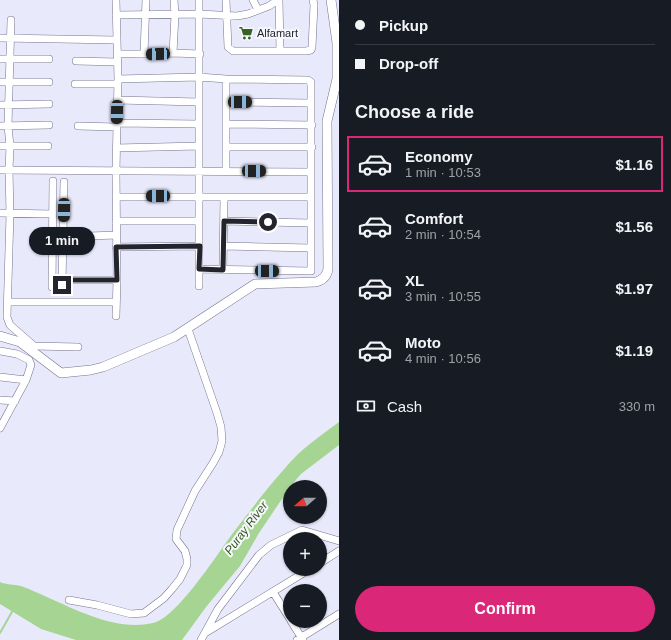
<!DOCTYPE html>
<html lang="en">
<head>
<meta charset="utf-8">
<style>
	body { margin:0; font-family:Helvetica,sans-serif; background:#242831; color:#f1f3f6; height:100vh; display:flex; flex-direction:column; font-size:15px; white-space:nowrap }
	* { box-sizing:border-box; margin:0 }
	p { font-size:13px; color:#9ea1a6 }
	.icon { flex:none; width:22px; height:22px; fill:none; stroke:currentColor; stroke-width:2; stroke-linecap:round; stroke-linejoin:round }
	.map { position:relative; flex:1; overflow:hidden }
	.side { display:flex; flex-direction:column; background:#171b24; width:332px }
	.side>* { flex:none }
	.hud { display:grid; align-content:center; height:88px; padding:0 16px; background:#171b24 }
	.needle { width:26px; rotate:250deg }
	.buttons { position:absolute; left:283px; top:480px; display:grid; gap:8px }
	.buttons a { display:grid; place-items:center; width:44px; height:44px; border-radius:50%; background:#171b24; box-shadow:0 1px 3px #0004; font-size:20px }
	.end { position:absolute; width:18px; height:18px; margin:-9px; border:5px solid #24242f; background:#fff; box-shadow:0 0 0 2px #fff }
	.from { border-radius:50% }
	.bubble { position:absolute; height:28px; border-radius:14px; background:#171b24; box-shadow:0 1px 3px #0004; font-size:13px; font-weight:700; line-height:28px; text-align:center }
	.car { position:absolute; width:12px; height:24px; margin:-12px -6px; border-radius:5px; box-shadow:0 0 3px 1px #0007; background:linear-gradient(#222 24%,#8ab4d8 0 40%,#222 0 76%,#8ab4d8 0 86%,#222 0) }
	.hud b { display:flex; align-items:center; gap:14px; height:38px; font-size:15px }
	.hud b+b { border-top:1px solid #363941 }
	.hud i { width:10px; height:10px; background:#f1f3f6 }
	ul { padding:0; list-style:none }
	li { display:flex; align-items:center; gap:12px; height:56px; margin:0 8px 6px; padding:0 8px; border:2px solid transparent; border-radius:0px }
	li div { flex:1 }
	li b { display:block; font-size:15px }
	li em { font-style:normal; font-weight:700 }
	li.selected { border-color:#db2777 }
	li>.icon { width:36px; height:36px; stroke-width:1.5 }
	h2 { padding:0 16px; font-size:18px; line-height:48px }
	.pay { display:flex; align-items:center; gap:10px; height:44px; padding:0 16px; font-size:15px }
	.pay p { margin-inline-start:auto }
	.cta { display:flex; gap:8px; margin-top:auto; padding:8px 16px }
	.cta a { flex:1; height:46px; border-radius:24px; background:#db2777; color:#fff; font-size:16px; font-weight:700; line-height:46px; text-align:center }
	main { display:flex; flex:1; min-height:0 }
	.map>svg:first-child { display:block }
</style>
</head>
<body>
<main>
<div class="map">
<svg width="339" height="640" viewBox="0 0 339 640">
	<rect width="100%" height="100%" fill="#e9e9fc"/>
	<!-- water -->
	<path fill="#a6d593" d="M339 422V445L301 474 290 487 259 533 240 566 206 607 182 640H76L41 629 0 604V582C6 585 14 584 21 586 30 589 40 594 49 598 81 612 117 631 153 623 176 619 218 553 233 533 250 511 267 488 286 467 301 449 320 436 339 422Z"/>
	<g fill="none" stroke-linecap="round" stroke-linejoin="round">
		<!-- stream -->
		<path stroke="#a6d593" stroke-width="2" d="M0 633 13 610"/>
		<defs>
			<path id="minor" d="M226 0 228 47 233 51H306L311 50 312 47 314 5 313 0
				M253 0 258 10
				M279 0 280 50
				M116 15 199 14 237 16 248 14 269 6 278 0
				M11 20 8 126 10 146 9 170 10 214 7 317 10 325 34 346 78 347
				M0 38 116 40
				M173 53 175 15 174 0
				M117 54 173 53 200 54
				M144 54 146 0
				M0 59H49
				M76 61 117 62
				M118 79 199 77 226 79
				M0 82H49
				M75 84H118
				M117 100 199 102
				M0 105 49 104
				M117 123 199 124
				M226 124 312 125
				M0 126 49 125
				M78 126 117 127
				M0 146H48
				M226 147H312
				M116 148 199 146
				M0 170 311 172
				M226 171V102
				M116 197H311
				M0 213 53 214
				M116 221H199
				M224 221 311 223
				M63 237 116 235
				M224 246 311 248
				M116 247 199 246
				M199 269 311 271V82L308 80 226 79V102L310 103
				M223 270 224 197
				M62 280H117
				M62 285 64 182
				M199 286V0
				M52 287 53 181
				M8 302H116
				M116 316 117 280 116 171 118 79 116 0
				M0 351 17 354 29 360 31 365 26 380 0 428
				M0 377 26 380
				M0 400 15 401
				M320 563 339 551
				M273 592 290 619
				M69 600 97 605 131 614 144 613 164 598 172 589 180 579 187 565V559L185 551 176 539 177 530 195 491 213 463 219 452 222 441 221 427 217 413 188 329
				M291 621 303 640
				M205 633 310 569
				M201 640 218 609 259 555 271 545 302 530 339 541
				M297 640 339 614"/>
			<path id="tertiary" d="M0 336 20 342 61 373 91 370 103 367 174 337 255 284 316 282C323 280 327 276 328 269L327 121 337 79V43L331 0"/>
		</defs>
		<!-- minor casing -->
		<use href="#minor" stroke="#74738f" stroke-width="8"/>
		<!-- tertiary casing -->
		<use href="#tertiary" stroke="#74738f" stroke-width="10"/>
		<!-- minor -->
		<use href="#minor" stroke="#fff" stroke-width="7"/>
		<!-- tertiary -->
		<use href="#tertiary" stroke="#fff" stroke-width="9"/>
	</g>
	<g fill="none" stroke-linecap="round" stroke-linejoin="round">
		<!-- route -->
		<path stroke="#24242f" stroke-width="5" d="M62 285V280H117L116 247 200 246 199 269 223 270 224 221 268 222"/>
	</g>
	<!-- icons -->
	<defs>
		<symbol id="supermarket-bare" viewBox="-9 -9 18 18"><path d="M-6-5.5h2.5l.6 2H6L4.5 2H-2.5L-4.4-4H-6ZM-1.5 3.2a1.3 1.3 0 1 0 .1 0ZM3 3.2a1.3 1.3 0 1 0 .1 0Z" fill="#376321" stroke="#f7f7fe" stroke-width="2.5" paint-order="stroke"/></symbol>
	</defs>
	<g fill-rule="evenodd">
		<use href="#supermarket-bare" x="236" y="23" width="20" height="20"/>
	</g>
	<g text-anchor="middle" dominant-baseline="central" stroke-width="4" stroke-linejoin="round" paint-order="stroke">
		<!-- poi labels -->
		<g font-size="11" fill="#24242f" stroke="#f7f7fe" text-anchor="start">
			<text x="257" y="33">Alfamart</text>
		</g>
		<!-- water labels -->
		<g font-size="12" font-style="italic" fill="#325d1c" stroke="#f7f7fe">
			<text transform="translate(246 528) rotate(-53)">Puray River</text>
		</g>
	</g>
</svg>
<div class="buttons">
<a><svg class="needle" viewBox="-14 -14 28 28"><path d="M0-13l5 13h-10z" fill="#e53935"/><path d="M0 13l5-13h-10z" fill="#9ea1a6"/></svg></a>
<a>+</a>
<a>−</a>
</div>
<i class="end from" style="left:268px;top:222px"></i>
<i class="end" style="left:62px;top:285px"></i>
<div class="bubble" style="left:29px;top:227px;width:66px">1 min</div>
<i class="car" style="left:158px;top:54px;rotate:268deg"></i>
<i class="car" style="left:240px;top:102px;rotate:90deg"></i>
<i class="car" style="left:117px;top:112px;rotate:181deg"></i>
<i class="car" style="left:254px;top:171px;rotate:90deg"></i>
<i class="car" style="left:158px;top:196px;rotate:270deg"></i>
<i class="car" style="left:64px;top:210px;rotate:181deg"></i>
<i class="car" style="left:267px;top:271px;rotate:91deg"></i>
</div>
<section class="side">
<div class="hud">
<b><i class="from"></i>Pickup</b>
<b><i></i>Drop-off</b>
</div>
<h2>Choose a ride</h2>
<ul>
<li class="selected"><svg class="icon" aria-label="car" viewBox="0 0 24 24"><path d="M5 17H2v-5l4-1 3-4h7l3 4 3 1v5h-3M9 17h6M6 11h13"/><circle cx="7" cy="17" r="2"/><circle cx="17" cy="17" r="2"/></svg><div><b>Economy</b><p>1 min · 10:53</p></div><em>$1.16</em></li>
<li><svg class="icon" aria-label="car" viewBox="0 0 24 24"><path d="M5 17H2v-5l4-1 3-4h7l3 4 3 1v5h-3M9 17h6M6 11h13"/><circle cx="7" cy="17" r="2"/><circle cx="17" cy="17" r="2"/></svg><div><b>Comfort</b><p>2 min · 10:54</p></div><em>$1.56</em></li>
<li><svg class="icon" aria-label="car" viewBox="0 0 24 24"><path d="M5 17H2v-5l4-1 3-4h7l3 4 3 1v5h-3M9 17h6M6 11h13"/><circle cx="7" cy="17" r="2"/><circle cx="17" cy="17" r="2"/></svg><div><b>XL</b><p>3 min · 10:55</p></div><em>$1.97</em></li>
<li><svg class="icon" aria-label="car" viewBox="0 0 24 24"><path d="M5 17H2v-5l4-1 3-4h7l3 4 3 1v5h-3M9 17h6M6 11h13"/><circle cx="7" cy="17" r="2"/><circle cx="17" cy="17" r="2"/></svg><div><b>Moto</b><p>4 min · 10:56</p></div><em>$1.19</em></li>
</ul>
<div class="pay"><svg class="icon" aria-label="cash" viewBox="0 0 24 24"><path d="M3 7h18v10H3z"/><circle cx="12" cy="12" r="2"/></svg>Cash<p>330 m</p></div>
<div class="cta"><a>Confirm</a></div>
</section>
</main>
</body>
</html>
